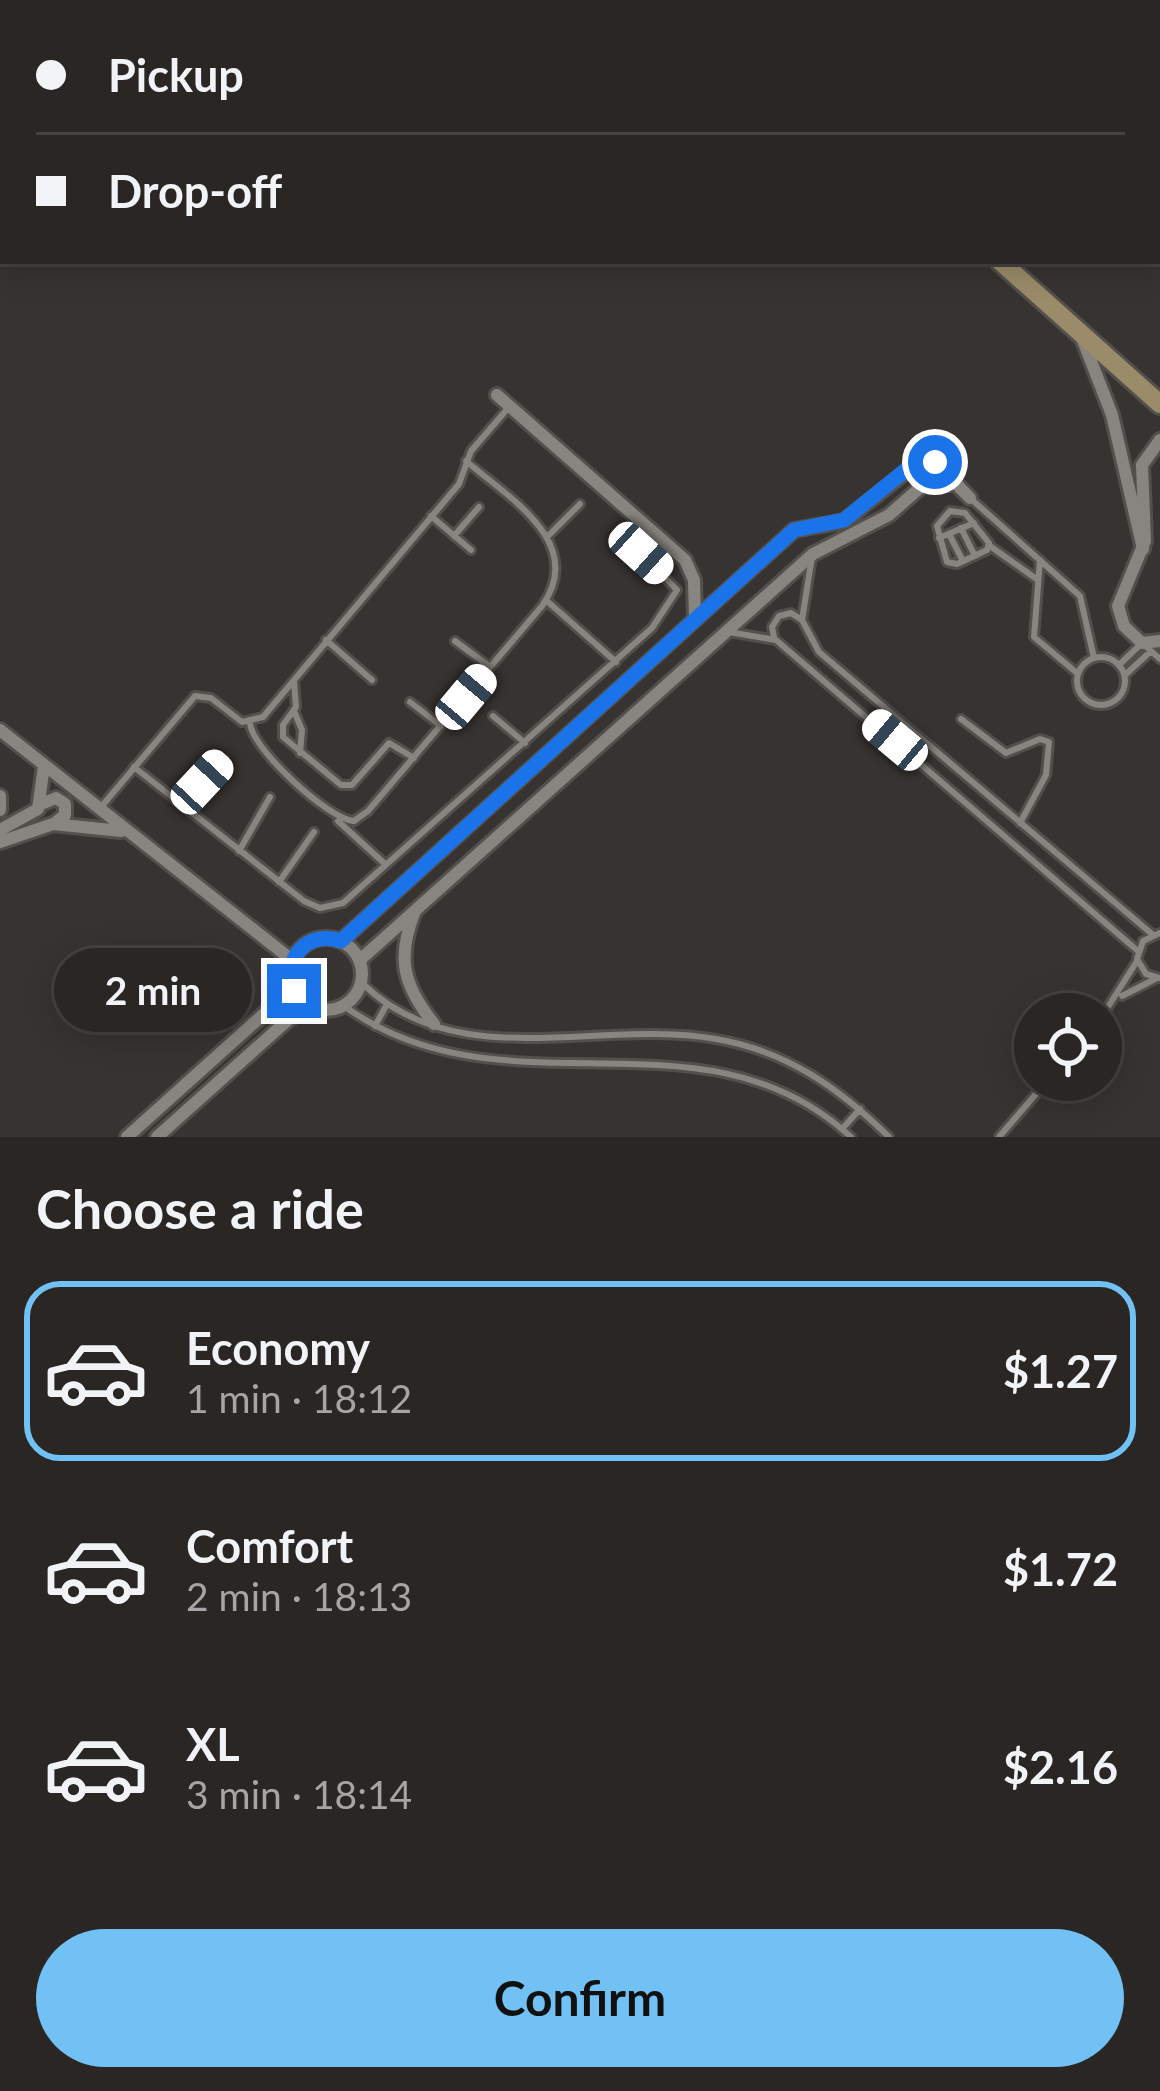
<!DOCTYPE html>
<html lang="en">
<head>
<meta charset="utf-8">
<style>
	body { margin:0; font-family:Lato,sans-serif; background:#312e2c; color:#f1f3f6; height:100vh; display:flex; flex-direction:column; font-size:45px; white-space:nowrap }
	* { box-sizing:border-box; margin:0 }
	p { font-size:39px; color:#a5a5a6 }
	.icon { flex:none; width:66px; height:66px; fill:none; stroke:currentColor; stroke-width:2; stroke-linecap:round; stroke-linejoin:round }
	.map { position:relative; height:1137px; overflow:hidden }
	.details { display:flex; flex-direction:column; background:#292624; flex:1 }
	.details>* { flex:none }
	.top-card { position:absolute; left:0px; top:0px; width:1161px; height:264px; box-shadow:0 6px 30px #0003,0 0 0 3px #454341; display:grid; align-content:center; height:264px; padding:0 36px; background:#292624 }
	.fabs { position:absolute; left:1014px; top:993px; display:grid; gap:24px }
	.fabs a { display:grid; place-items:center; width:108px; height:108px; border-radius:50%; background:#292624; box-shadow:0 6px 30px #0003,0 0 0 3px #454341; font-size:60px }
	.end { position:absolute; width:54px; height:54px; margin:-27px; border:15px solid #1a73e8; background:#fff; box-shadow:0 0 0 6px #fff }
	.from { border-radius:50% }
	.bubble { position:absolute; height:84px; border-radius:42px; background:#292624; box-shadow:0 6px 30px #0003,0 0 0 3px #454341; font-size:39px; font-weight:700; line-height:84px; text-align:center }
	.car { position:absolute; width:36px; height:72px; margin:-36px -18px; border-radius:15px; box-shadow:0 0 9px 3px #0007; background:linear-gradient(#fff 24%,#345 0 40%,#fff 0 76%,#345 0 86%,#fff 0) }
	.top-card b { display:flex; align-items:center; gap:42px; height:114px; font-size:45px }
	.top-card b+b { border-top:3px solid #454341 }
	.top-card i { width:30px; height:30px; background:#f1f3f6 }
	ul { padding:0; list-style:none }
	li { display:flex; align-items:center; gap:36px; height:180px; margin:0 24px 18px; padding:0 12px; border:6px solid transparent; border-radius:36px }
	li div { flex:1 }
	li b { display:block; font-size:45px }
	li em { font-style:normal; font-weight:700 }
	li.on { border-color:#71c1f5 }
	li>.icon { width:108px; height:108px; stroke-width:1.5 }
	h2 { padding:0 36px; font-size:54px; line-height:144px }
	.cta { display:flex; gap:24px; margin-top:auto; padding:24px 36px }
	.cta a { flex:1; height:138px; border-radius:72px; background:#71c1f5; color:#111; font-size:48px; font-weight:700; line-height:138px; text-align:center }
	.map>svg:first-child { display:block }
</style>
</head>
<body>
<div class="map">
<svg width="1160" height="1137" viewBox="0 0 1160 1137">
	<rect width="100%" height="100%" fill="#373330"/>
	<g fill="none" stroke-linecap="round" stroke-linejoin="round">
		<defs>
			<path id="lane" d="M1158 256 1160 258
				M970 498 1080 596 1094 658
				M950 511 965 513 989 543 987 550 957 564 947 562 937 526Z
				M431 516 471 550
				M961 528 975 556
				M949 534 963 561
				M454 536 479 507
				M548 536 580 504
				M939 538 974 523
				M990 546 1038 580
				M812 557 802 620 819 652 1152 934
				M1040 560 1034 637 1077 673
				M547 601 616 662
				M729 632 776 640 1138 951
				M774 637 772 627 779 616 791 613 802 620
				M326 640 372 680
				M455 641 490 667
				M1077 681a24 24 0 1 1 48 0a24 24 0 1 1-48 0Z
				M1119 665 1142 643 1160 659
				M1125 675 1151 651
				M294 681 296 707 283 725V737L341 785H352L389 743 414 758
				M410 702 441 726
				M294 711 302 730 300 753
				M493 716 525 743
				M961 719 1006 753 1040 739 1049 742 1046 775 1020 823
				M250 723C251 748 329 820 354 821L368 811 542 606C587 543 509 498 466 461
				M134 767 304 901 320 908 343 903 652 628 677 590 641 553
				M181 805 224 760
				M101 807 195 696 211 698 242 722 263 717 459 484 471 451 509 407
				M338 821 385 864
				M239 851 270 797
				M279 882 314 832
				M1160 933 1143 941 1137 959 1146 974 1160 978
				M362 983C456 1076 601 1018 716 1039 787 1051 839 1088 889 1137
				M1122 996 1157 978
				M344 1006C504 1122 701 999 851 1137
				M1101 1018 1137 961
				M375 1026 387 1004
				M842 1129 860 1109
				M999 1137 1048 1080"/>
			<path id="street" d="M865 0 868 3
				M953 3 957 0
				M1158 54 1160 48
				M1082 338 1112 415 1143 549
				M497 395 685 560 694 580 695 618
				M1160 440 1142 465 1145 541 1118 606 1124 626 1142 643 1160 641
				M0 730 292 960
				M0 796V810
				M41 804 56 798 65 804V815L54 824
				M0 830 38 809 44 766
				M0 842 53 824 121 831
				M415 911C396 958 403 985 434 1024
				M290 974a36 36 0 1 1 72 0a36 36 0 1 1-72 0Z
				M341 941 794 530 844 521 923 458 935 462 970 498
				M360 960 813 554 889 515 931 478 950 484
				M127 1137 276 1003 290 981
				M157 1137 290 1018 311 1007"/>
			<path id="secondary" d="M717 0 720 3
				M1000 261 1160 404"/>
		</defs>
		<!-- lane casing -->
		<use href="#lane" stroke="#524f4c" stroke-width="12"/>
		<!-- street casing -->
		<use href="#street" stroke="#524f4c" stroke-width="18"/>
		<!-- secondary casing -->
		<use href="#secondary" stroke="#524f4c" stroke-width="24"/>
		<!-- path -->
		<path stroke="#7c7976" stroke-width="3" stroke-dasharray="12 6" stroke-linecap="butt" d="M975 0 977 3
			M1075 3 1079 0"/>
		<!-- lane -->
		<use href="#lane" stroke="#88847f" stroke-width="6"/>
		<!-- street -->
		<use href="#street" stroke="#88847f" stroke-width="12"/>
		<!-- secondary -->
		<use href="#secondary" stroke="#9a8c69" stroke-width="18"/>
	</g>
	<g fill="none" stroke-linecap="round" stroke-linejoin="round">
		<!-- route -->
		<path stroke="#1a73e8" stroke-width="15" d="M294 991C282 958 307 930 341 941L794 530 844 520 918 460 935 462"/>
	</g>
</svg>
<div class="fabs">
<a><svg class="icon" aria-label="locate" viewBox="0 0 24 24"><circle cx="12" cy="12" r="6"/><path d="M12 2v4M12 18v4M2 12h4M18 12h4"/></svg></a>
</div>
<i class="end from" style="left:935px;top:462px"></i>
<i class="end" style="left:294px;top:991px"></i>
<div class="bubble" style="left:54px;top:948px;width:198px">2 min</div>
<i class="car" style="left:641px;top:553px;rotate:132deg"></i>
<i class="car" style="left:466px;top:697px;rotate:40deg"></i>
<i class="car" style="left:895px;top:740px;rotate:310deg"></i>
<i class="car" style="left:202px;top:782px;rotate:43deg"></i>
<div class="top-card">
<b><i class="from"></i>Pickup</b>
<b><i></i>Drop-off</b>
</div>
</div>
<section class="details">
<h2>Choose a ride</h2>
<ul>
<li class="on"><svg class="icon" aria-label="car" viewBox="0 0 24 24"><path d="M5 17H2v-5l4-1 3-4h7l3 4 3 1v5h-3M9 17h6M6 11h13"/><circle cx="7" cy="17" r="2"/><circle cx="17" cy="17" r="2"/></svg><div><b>Economy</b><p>1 min · 18:12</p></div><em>$1.27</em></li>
<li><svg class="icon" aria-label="car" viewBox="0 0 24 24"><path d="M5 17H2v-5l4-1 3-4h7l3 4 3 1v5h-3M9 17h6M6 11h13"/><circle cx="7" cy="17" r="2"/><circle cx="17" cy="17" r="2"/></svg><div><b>Comfort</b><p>2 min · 18:13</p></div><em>$1.72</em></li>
<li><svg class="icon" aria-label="car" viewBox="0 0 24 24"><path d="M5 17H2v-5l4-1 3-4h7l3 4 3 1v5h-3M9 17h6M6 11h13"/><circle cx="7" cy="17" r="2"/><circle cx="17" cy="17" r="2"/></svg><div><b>XL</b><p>3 min · 18:14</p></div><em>$2.16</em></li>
</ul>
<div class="cta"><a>Confirm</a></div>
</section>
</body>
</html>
